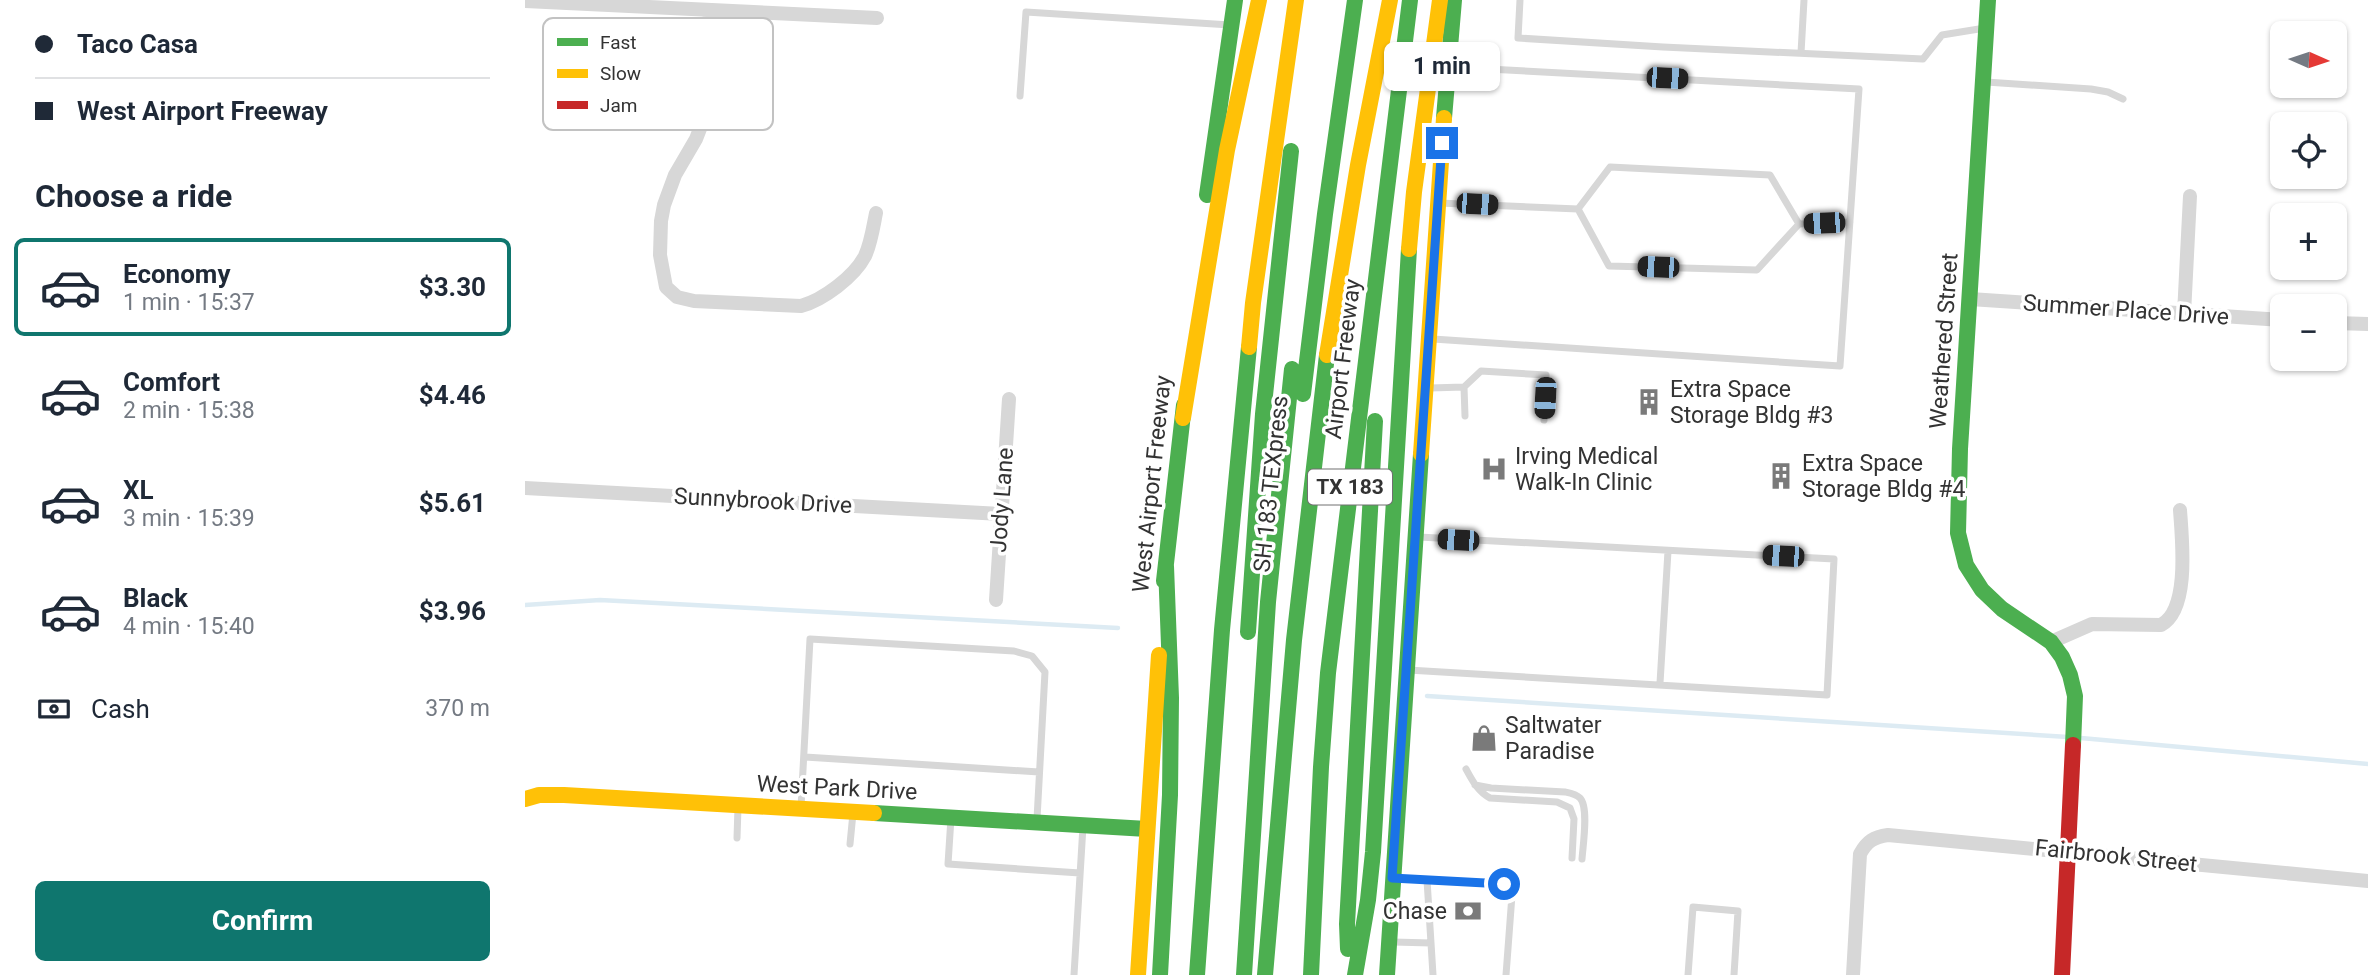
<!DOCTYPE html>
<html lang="en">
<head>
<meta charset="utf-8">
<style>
	body { margin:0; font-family:Roboto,sans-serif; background:#f2f2f3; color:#1f2937; height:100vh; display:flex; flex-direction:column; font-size:26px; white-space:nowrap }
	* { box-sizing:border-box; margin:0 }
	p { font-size:23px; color:#747a83 }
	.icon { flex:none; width:38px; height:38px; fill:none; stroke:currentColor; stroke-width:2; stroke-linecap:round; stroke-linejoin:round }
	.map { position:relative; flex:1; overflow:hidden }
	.drawer { display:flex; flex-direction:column; background:#fff; width:525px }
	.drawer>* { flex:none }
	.banner { display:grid; align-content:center; height:154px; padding:0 35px; background:#fff }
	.needle { width:46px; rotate:93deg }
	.fabs { position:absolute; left:1745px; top:21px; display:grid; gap:14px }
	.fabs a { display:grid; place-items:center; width:77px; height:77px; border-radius:10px; background:#fff; box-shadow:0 2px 5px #0004; font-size:35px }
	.end { position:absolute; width:32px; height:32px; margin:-16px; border:9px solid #1a73e8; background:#fff; box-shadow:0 0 0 4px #fff }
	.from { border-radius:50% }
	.bubble { position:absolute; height:49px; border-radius:10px; background:#fff; box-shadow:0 2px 5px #0004; font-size:23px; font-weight:700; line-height:49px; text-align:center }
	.car { position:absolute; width:21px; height:42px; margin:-21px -10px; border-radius:9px; box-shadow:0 0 5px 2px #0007; background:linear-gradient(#222 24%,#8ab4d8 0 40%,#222 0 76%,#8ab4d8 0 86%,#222 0) }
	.banner b { display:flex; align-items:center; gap:24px; height:66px; font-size:26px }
	.banner b+b { border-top:2px solid #e0e1e3 }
	.banner i { width:18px; height:18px; background:#1f2937 }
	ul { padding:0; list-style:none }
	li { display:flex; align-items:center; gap:21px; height:98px; margin:0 14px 10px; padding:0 21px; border:4px solid transparent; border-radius:10px }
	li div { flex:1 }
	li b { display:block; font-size:26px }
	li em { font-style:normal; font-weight:700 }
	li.selected { border-color:#0f766e }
	li>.icon { width:63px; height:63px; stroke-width:1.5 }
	h2 { padding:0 35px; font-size:32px; line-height:84px }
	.pay { display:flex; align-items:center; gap:18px; height:77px; padding:0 35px; font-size:26px }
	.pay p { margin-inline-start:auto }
	.button { display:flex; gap:14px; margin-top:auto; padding:14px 35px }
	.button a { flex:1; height:80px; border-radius:10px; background:#0f766e; color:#fff; font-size:28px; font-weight:700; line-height:80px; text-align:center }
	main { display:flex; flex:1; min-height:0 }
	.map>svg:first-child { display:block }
</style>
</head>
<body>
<main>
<section class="drawer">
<div class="banner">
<b><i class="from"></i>Taco Casa</b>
<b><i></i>West Airport Freeway</b>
</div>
<h2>Choose a ride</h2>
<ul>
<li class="selected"><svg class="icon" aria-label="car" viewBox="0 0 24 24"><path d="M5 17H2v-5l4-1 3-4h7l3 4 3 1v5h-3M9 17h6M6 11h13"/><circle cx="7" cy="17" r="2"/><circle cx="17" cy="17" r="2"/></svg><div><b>Economy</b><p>1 min · 15:37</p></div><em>$3.30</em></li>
<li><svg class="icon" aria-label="car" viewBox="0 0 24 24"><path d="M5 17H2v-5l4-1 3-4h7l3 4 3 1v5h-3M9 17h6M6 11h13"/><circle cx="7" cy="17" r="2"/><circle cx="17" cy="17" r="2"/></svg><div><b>Comfort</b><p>2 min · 15:38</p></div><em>$4.46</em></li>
<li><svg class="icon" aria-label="car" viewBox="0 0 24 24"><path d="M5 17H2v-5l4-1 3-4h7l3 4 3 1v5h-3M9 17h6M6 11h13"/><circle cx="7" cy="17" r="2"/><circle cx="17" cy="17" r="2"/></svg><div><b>XL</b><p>3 min · 15:39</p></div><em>$5.61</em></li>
<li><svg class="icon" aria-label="car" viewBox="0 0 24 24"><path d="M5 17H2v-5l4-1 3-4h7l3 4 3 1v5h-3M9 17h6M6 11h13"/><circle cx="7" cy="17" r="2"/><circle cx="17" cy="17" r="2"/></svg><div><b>Black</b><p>4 min · 15:40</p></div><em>$3.96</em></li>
</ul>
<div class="pay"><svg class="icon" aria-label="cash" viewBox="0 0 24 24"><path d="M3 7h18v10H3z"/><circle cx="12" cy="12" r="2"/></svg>Cash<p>370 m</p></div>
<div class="button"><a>Confirm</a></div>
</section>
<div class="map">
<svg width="1843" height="975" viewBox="0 0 1843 975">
	<rect width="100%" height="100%" fill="#fff"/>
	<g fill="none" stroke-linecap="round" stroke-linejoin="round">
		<!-- stream -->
		<path stroke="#ddebf3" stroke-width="4.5" d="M0 605 75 600 593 628
			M902 696 1543 737
			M1556 738 1843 764"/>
		<!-- lane -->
		<path stroke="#d7d7d7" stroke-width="7" d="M995 0 993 38 1138 47 1398 59 1417 35 1460 28
			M1276 53 1279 0
			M1461 82 1566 89 1583 92 1598 99
			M495 96 501 12 705 25
			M914 203 1053 209 1085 167 1245 175 1274 224 1325 222
			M1053 209 1084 266 1232 270 1274 224
			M908 339 1315 366 1334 89 944 68
			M939 387 956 371 1021 375 1019 420
			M905 388 939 387 940 416
			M883 670 1302 695 1309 559 894 537
			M1135 683 1143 551
			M280 757 514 772
			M941 769C947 780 953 792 965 798L1032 802 1045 808 1049 819 1047 858
			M950 785 966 788 1040 792C1045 793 1051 794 1055 798 1064 807 1058 845 1057 859
			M276 807 285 639 489 651 507 656 520 672 512 819
			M426 818 423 864 555 873
			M212 838 213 807
			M325 844 328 813
			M871 878 979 884 987 895 981 975
			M902 880 906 943
			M868 942 906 943 908 975
			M549 975 558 826
			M1163 975 1168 907 1213 911 1209 975"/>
		<!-- street -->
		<path stroke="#d7d7d7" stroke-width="14" d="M0 1 352 18
			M185 10 178 121 171 139 150 175 139 205 136 221 135 255 141 287 152 297 169 301 276 306C298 300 329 277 340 256 346 243 348 228 351 213
			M1445 299 1757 320
			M1659 314 1665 196
			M1810 323 1843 324
			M0 488 476 514
			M471 600 484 399
			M1526 642 1567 624 1636 625C1665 610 1657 539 1655 510
			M1328 975 1335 854C1342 841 1349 837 1363 835L1843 881"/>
		<!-- fast -->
		<path stroke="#4caf50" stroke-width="16" d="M1463 0 1435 449 1433 533 1441 565 1457 590 1477 609 1526 642 1537 657 1545 675 1550 696 1548 745
			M919 118 929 0
			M682 195 710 0
			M778 394 800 214 830 0
			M639 581 659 405
			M723 632 738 414 766 151
			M349 813 622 829
			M823 949 822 924 850 421
			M635 975 645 795 646 698 641 566
			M672 975 697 630 724 347
			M719 975 743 602 767 369
			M740 975 769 640 802 355
			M786 975 796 767 803 673 885 0
			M830 975 843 900 848 852 884 249
			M862 975 896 454"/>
		<!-- slow -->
		<path stroke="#ffc107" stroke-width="16" d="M884 249 889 192 915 0
			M724 347 728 303 771 0
			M802 355 833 165 865 0
			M658 418 702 150 734 0
			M896 454 919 118
			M0 799 14 795H39L349 813
			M613 975 634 655"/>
		<!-- jam -->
		<path stroke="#c62828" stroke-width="16" d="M1537 975 1548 745"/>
	</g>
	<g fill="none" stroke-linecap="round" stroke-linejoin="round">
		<!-- route -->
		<path stroke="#1a73e8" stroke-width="9" d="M917 143 867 878 979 884"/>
	</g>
	<!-- icons -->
	<defs>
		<symbol id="building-bare" viewBox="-9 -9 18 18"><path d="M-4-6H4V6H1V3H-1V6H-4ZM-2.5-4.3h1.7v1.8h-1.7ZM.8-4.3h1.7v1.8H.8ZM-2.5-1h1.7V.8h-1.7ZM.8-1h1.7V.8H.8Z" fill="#7a7a7a" stroke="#fff" stroke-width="2.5" paint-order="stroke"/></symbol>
		<symbol id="hospital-bare" viewBox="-9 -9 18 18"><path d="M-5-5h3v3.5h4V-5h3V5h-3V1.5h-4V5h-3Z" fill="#7a7a7a" stroke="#fff" stroke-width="2.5" paint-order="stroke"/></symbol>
		<symbol id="shop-bare" viewBox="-9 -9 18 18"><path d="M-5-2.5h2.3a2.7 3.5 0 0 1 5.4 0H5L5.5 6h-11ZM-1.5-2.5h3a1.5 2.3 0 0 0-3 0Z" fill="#7a7a7a" stroke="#fff" stroke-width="2.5" paint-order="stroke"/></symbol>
		<symbol id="bank-bare" viewBox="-9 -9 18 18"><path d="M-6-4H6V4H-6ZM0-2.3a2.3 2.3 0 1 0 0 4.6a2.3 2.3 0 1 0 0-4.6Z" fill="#7a7a7a" stroke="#fff" stroke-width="2.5" paint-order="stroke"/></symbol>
	</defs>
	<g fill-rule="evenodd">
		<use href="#building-bare" x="1105" y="383" width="38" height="38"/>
		<use href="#hospital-bare" x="950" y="450" width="38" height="38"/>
		<use href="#building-bare" x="1237" y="457" width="38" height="38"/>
		<use href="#shop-bare" x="940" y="719" width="38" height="38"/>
		<use href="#bank-bare" x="924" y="892" width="38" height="38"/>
	</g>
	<g text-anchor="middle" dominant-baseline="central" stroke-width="7" stroke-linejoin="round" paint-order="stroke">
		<!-- shield labels -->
		<rect fill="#fff" stroke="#707070" stroke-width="2" x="783" y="469.5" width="84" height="35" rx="5"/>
		<g font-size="21" font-weight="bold" fill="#333">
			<text x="825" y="487">TX 183</text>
		</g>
		<!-- street labels -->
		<g font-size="23" fill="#333" stroke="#fff">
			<text transform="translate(1601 310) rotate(4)">Summer Place Drive</text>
			<text transform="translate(1419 341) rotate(-86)">Weathered Street</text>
			<text transform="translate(818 359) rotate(-83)">Airport Freeway</text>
			<text transform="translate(627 484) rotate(-84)">West Airport Freeway</text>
			<text transform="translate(746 484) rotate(-84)">SH 183 TEXpress</text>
			<text transform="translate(477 500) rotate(-86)">Jody Lane</text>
			<text transform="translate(238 501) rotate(3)">Sunnybrook Drive</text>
			<text transform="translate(312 788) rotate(3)">West Park Drive</text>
			<text transform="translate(1591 856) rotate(6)">Fairbrook Street</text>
		</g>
		<!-- poi labels -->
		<g font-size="23" fill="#333" stroke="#fff" text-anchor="start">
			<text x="1145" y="389">Extra Space<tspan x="1145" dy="26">Storage Bldg #3</tspan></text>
			<text x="990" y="456">Irving Medical<tspan x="990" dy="26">Walk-In Clinic</tspan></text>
			<text x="1277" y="463">Extra Space<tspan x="1277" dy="26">Storage Bldg #4</tspan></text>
			<text x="980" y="725">Saltwater<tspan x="980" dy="26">Paradise</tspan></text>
			<text x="922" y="911" text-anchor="end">Chase</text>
		</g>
	</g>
	<!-- legend -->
	<rect x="18" y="18" width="230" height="112" rx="10" fill="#fff" stroke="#c2c2c2" stroke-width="2"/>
	<rect x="32" y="38" width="31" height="8" fill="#4caf50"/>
	<rect x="32" y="69" width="31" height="9" fill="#ffc107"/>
	<rect x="32" y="101" width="31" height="8" fill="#c62828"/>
	<g font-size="19" fill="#333">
		<text x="75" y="49">Fast</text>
		<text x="75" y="80">Slow</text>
		<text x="75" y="112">Jam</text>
	</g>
</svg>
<div class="fabs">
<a><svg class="needle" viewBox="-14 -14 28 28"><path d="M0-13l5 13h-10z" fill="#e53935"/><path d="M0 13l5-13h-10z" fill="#747a83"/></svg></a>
<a><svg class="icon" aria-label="locate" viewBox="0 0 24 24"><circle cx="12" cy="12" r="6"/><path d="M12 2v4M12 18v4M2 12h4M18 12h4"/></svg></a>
<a>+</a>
<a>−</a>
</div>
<i class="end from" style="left:979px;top:884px"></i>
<i class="end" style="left:917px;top:143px"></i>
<div class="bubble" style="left:859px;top:42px;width:116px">1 min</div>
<i class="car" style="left:1142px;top:78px;rotate:93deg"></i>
<i class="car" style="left:952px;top:204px;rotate:93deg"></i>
<i class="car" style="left:1299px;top:223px;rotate:268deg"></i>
<i class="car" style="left:1133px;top:267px;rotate:272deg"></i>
<i class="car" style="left:1020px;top:398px;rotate:183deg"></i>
<i class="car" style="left:933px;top:540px;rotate:273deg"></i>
<i class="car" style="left:1258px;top:556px;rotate:273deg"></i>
</div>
</main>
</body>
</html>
